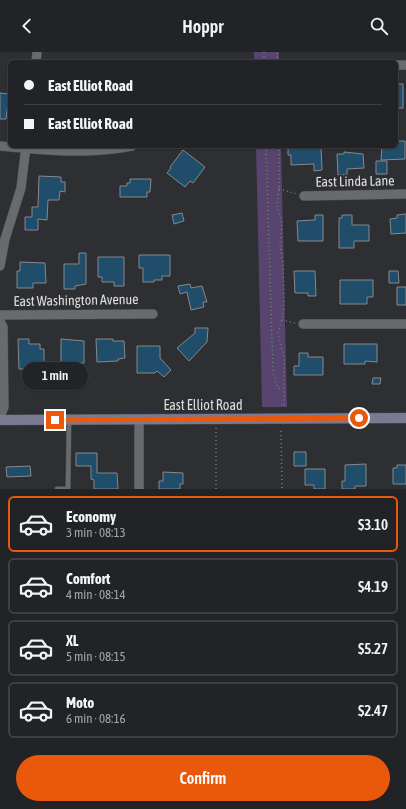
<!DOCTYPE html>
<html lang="en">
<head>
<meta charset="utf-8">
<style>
	body { margin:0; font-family:"Asap Condensed",sans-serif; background:#2a2b2e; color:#f1f3f6; height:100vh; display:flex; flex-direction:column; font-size:15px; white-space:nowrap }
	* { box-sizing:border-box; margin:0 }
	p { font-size:13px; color:#a2a4a7 }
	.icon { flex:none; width:22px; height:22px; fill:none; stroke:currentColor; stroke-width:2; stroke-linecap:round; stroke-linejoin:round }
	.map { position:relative; height:437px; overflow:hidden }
	.drawer { display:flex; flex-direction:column; background:#222326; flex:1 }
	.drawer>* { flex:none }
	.top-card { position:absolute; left:8px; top:8px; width:390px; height:88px; border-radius:6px; box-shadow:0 1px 3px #0004,0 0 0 1px #3f4043; display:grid; align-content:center; height:88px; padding:0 16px; background:#222326 }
	.end { position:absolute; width:18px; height:18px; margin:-9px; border:5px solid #ea580c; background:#fff; box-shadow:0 0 0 2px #fff }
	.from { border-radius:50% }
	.bubble { position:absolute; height:28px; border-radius:14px; background:#222326; box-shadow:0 1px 3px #0004,0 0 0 1px #3f4043; font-size:13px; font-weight:600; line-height:28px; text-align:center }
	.top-card b { display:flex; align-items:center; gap:14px; height:38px; font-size:15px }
	.top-card b+b { border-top:1px solid #3f4043 }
	.top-card i { width:10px; height:10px; background:#f1f3f6 }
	ul { padding:7px 0 0; list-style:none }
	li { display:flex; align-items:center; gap:12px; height:56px; margin:0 8px 6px; padding:0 8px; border:2px solid #3f4043; border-radius:6px }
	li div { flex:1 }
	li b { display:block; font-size:15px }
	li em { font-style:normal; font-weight:600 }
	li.selected { border-color:#ea580c }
	li>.icon { width:36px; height:36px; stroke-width:1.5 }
	.button { display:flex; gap:8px; margin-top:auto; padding:8px 16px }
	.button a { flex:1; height:46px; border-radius:24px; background:#ea580c; color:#fff; font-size:16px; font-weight:600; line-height:46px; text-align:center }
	header { display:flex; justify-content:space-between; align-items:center; height:52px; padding:0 16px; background:#222326; font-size:18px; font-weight:600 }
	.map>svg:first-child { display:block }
</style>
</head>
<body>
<header><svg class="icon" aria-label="back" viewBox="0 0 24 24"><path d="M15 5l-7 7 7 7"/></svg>Hoppr<svg class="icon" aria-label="search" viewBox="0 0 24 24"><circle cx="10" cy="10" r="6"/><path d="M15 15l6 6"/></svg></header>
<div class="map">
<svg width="406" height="437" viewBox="0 0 406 437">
	<rect width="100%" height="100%" fill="#2e2f32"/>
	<!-- green -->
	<path fill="#57446f" d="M254 0H279V10H254Z
		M256 94H281L287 355H262Z"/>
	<!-- building -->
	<path fill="#1f4d6a" stroke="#86898b" d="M396 32H403V56H396Z
		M0 41 9 42 6 67H0Z
		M396 89H405V107L381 108 382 94H396Z
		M288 94H321L322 118 314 119V112L291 113V103H288Z
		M183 98 205 115 193 131 190 129 185 135 167 121 171 116 170 115Z
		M344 100 363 102 364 116 347 117V123H338L337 102H344Z
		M376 109H387V122H376Z
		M39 124 61 125V130H65V140L60 139 59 148H48L47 168 38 167V178H25V165H32V155H38Z
		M130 127H151L150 140H147V145H120V134H127V131H130Z
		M182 161 184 169 174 172 172 163Z
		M406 162V181L391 182 390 167 397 166V163Z
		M315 163H323V189H298L297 169 315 168Z
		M342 163H352V173H369V189H354V196H339V166H342Z
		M79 201H86V232L75 234V237H64V212H79Z
		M139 203H170V224H162V228H154V230H143V216H139Z
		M98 205H124V234H114V230H102V225H98Z
		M20 210 45 211 46 231H33V236H17V219H20Z
		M294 219H315L316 244H308V241H295Z
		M389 219H398L399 231H389Z
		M340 228H373V245H367V252H340Z
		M190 232 191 236 202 234 207 250H203L204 255 191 258 187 240 180 242 178 234Z
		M397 235H406V253H397Z
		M195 276H208L207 290 189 309 177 296 195 281Z
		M18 287H29V292H40V297H44V317H19Z
		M61 287 84 289V311H61Z
		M96 287H113V289H124L125 306 118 307V309L97 310Z
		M344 292H377V310L365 309V312H344Z
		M137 294H160V306L171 318 164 325 157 319 155 321H137Z
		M299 301H308V305H323V323H294V314H299Z
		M373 326H381L380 332H372Z
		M294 400H306V414H294Z
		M76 401H97V421H117L118 437H94V428L91 427V414H76Z
		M366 412V434H355V437H342V429H345V413Z
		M397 413H406V432H393V416H397Z
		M30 414 31 424 7 425 6 415Z
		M305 417H325V437H314V433H305Z
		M163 420 183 421V432H180V437H159V429H163Z"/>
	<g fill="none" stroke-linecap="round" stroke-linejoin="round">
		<defs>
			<path id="lane" d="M57 437H68
				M68 437 69 368"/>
			<path id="street" d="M36 10 37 0
				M396 13H406
				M0 94C46 98 86 103 132 94
				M304 144 406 142
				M0 214 5 187 21 136 26 94
				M0 263 153 262
				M0 269 3 275 4 355 0 365
				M303 272H406
				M139 368V437"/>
			<path id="secondary" d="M0 368 406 366"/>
		</defs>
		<!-- lane casing -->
		<use href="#lane" stroke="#4a4b4d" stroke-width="5.5"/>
		<!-- street casing -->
		<use href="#street" stroke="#4a4b4d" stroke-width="10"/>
		<!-- secondary casing -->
		<use href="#secondary" stroke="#4a4b4d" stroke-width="11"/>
		<!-- path -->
		<path stroke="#7c7d7f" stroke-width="1.5" stroke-dasharray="1 3" stroke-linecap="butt" d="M264 0V10
			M277 10V0
			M266 94 273 321 278 336 283 337
			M279 94V137L277 155 282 172 280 193 283 211 284 249 283 262 278 282 284 305V353H281
			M279 137 297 142
			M282 268 295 271
			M281 379 282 437
			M216 437V375"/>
		<!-- lane -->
		<use href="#lane" stroke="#686a6d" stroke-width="4.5"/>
		<!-- street -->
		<use href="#street" stroke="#686a6d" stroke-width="9"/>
		<!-- secondary -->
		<use href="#secondary" stroke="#797b93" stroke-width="10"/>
	</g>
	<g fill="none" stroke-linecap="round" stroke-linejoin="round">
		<!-- route -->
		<path stroke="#ea580c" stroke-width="5" d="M55 368 359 366"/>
	</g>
	<g text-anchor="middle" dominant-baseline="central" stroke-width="4" stroke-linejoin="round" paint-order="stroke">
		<!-- street labels -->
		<g font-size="14" fill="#dddedf" stroke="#2e2f32">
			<text transform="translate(355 129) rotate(-1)">East Linda Lane</text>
			<text transform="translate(76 248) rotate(-1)">East Washington Avenue</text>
			<text x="203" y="353">East Elliot Road</text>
		</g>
	</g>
</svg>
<i class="end from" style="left:359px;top:366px"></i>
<i class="end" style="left:55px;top:368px"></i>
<div class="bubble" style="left:22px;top:310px;width:66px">1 min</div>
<div class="top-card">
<b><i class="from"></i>East Elliot Road</b>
<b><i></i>East Elliot Road</b>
</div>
</div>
<section class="drawer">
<ul>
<li class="selected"><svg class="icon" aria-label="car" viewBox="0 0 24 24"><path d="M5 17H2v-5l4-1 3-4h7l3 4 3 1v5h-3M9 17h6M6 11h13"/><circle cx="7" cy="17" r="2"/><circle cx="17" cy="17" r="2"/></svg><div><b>Economy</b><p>3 min · 08:13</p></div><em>$3.10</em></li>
<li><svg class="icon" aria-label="car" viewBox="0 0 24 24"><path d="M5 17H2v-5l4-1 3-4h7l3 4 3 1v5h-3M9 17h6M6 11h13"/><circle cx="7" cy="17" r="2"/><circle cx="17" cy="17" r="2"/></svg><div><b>Comfort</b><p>4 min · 08:14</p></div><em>$4.19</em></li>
<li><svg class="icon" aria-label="car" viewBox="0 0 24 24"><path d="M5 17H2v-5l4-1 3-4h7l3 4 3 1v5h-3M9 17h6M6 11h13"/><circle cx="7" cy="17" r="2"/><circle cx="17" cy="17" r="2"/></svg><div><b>XL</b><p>5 min · 08:15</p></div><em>$5.27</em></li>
<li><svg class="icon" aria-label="car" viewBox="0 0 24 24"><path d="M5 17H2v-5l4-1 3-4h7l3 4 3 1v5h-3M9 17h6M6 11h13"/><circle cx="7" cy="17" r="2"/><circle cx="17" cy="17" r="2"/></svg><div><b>Moto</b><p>6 min · 08:16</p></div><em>$2.47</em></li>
</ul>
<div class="button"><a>Confirm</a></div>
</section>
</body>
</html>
